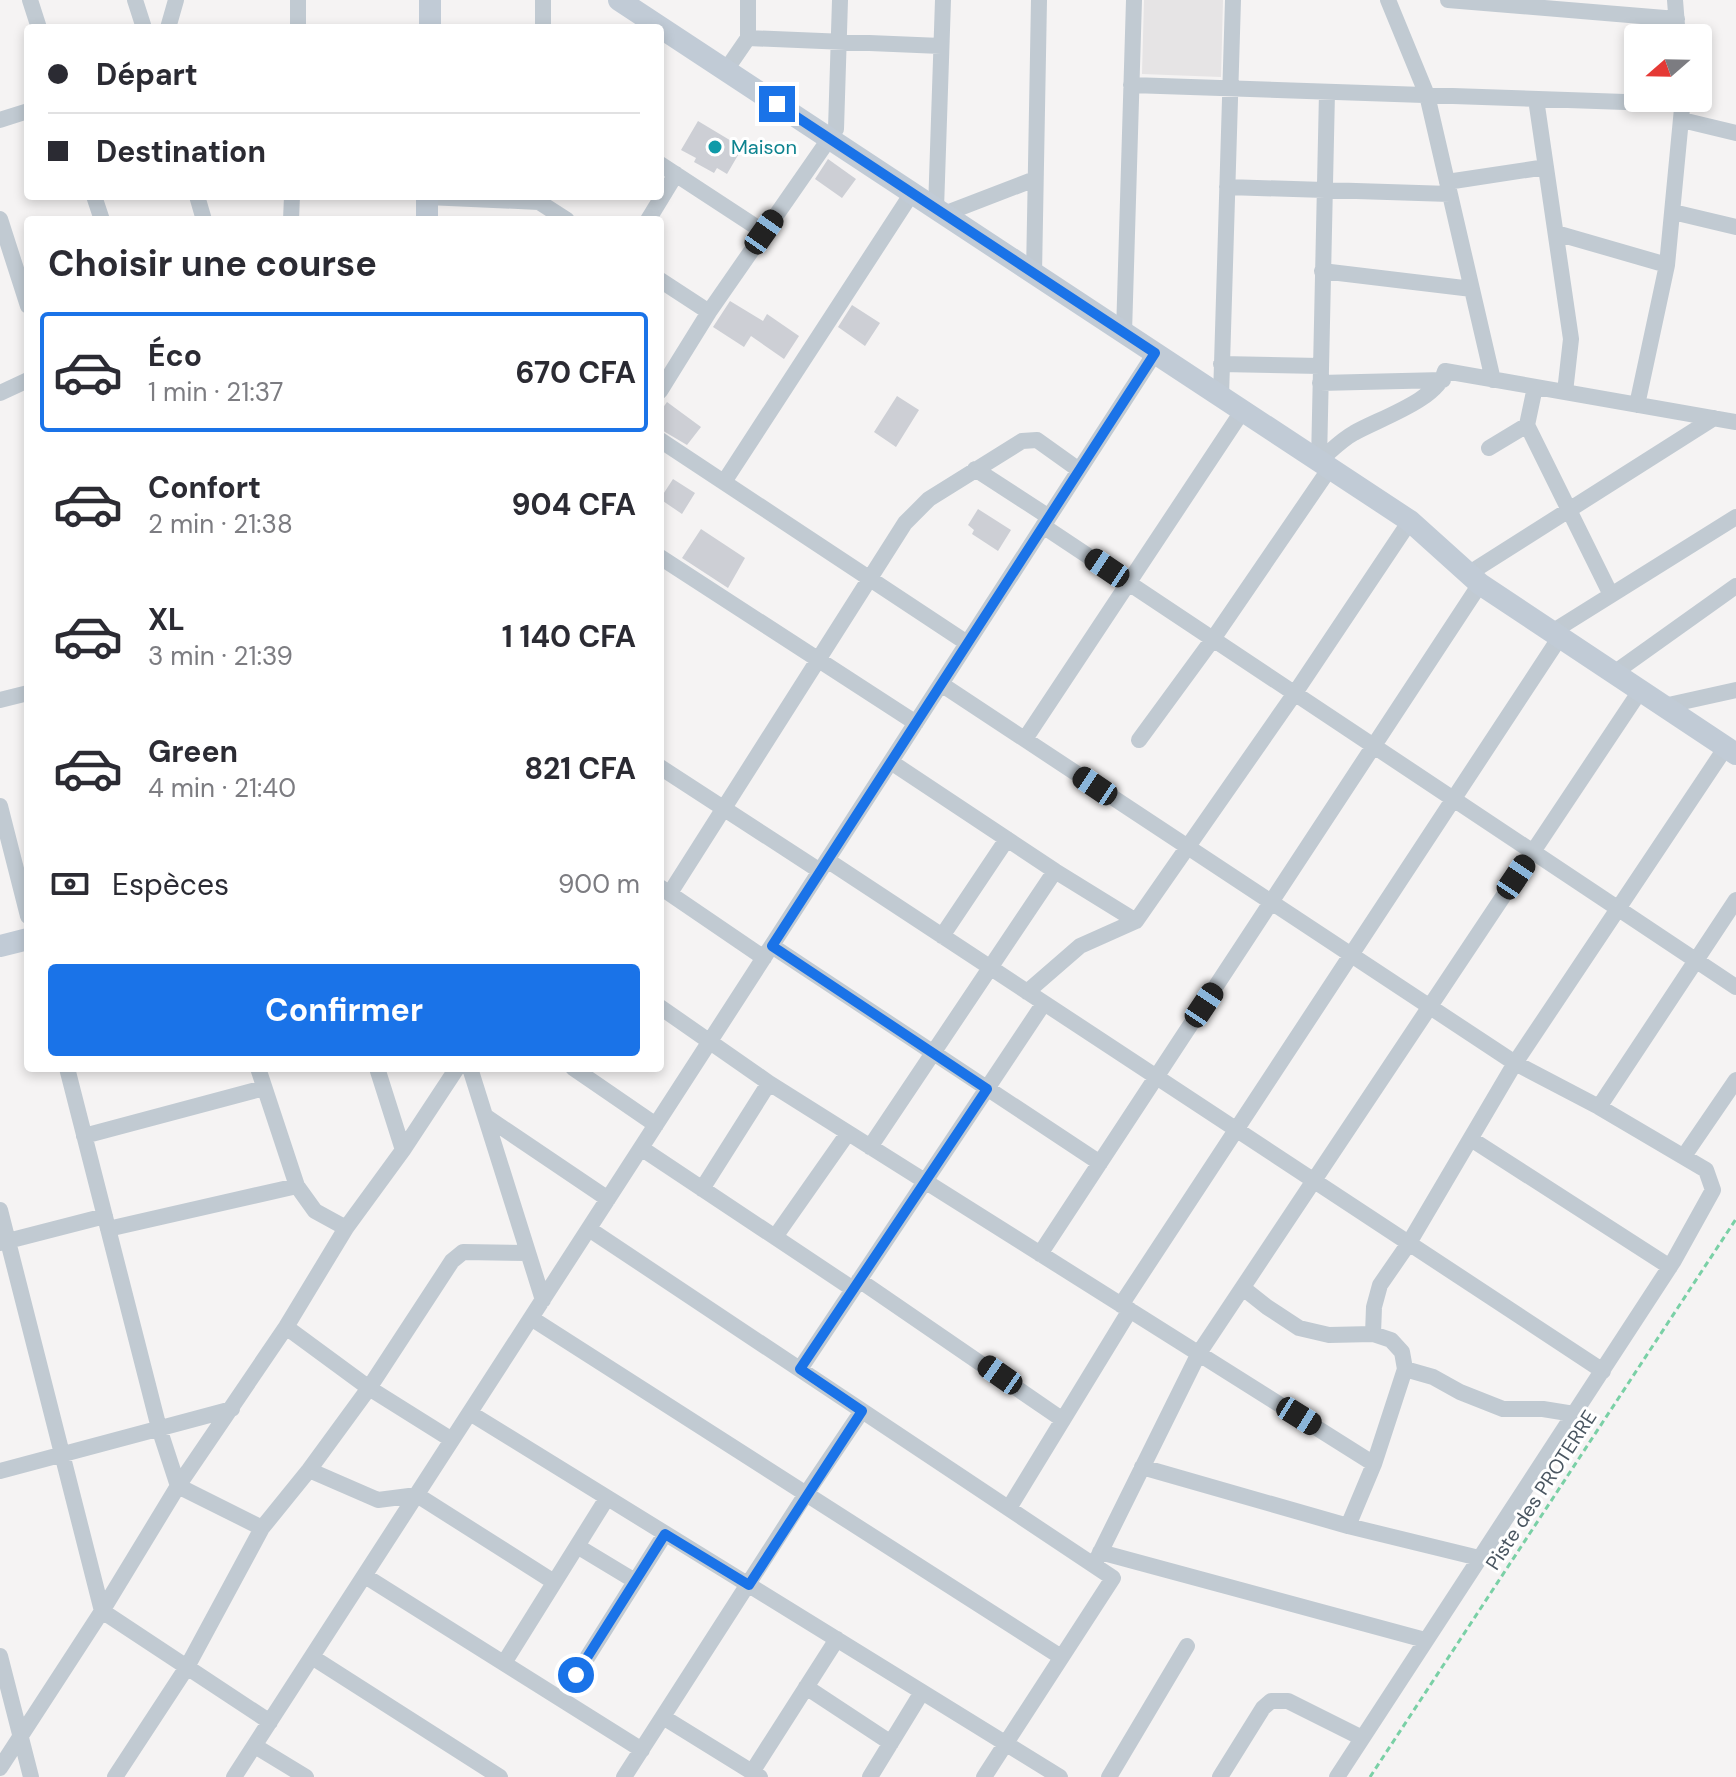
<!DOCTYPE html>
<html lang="fr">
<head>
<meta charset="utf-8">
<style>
	body { margin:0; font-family:"DM Sans",sans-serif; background:#f7f7f7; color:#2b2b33; height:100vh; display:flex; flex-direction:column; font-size:30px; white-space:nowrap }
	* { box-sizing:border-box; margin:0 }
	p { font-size:26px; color:#7c7c81 }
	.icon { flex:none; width:44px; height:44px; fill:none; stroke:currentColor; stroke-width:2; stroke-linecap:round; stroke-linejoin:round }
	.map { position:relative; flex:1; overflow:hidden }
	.sheet { position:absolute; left:24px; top:216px; width:640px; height:856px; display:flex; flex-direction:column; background:#fff; border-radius:8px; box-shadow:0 4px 12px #0003 }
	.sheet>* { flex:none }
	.guide { position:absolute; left:24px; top:24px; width:640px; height:176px; border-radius:8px; box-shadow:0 4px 12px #0003; display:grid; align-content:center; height:176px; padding:0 24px; background:#fff }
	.needle { width:52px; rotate:250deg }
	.fabs { position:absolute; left:1624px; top:24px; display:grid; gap:16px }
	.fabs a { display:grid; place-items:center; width:88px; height:88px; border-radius:8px; background:#fff; box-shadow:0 4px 12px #0003; font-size:40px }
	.end { position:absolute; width:36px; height:36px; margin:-18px; border:10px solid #1a73e8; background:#fff; box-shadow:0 0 0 4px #fff }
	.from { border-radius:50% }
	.car { position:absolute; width:24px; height:48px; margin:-24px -12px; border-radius:10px; box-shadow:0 0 6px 2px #0007; background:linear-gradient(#222 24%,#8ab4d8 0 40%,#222 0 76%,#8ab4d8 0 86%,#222 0) }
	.guide b { display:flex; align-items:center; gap:28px; height:76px; font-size:30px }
	.guide b+b { border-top:2px solid #e1e1e2 }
	.guide i { width:20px; height:20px; background:#2b2b33 }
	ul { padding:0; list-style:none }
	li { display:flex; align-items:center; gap:24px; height:120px; margin:0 16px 12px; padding:0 8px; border:4px solid transparent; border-radius:8px }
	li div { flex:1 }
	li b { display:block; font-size:30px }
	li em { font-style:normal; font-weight:700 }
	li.on { border-color:#1a73e8 }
	li>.icon { width:72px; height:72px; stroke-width:1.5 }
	h2 { padding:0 24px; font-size:36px; line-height:96px }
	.pay { display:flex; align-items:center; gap:20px; height:88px; padding:0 24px; font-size:30px }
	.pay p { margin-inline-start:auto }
	.button { display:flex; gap:16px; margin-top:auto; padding:16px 24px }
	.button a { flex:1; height:92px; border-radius:8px; background:#1a73e8; color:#fff; font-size:32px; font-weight:700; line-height:92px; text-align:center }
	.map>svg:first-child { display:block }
</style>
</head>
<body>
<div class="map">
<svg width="1736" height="1777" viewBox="0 0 1736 1777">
	<rect width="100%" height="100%" fill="#f5f3f3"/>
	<!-- education -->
	<path fill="#e6e4e5" d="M1144 0H1223L1221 77 1142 74Z"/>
	<!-- building -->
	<path fill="#cdcfd5" d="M698 121 738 145 737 148 741 150 727 174 717 168 714 173 694 162 696 158 681 150Z
		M828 159 856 179 842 198 815 179Z
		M730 301 763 321 767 314 799 336 784 359 751 336 744 347 713 327Z
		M852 305 880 323 865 346 838 327Z
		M897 396 919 410 896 447 874 432Z
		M667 402 701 427 687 445 660 429V412Z
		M673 479 695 493 682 514 660 499Z
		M978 509 1011 530 998 551 972 534 974 530 968 525Z
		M701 529 745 558 728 588 682 558Z"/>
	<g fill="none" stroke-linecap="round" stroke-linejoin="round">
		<!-- path -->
		<path stroke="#7ad0a6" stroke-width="3" stroke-dasharray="6 4" stroke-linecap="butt" d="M1370 1777 1736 1219"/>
		<!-- street -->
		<path stroke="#c1cad2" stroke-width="16" d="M30 0 39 28
			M135 0 144 28
			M1388 0 1427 95 1493 380
			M1448 0 1677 19
			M1675 0 1678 38
			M168 28 176 0
			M298 28V0
			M543 28V0
			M748 38 941 46
			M726 70 748 38V0
			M1131 85 1683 104
			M1536 99 1571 339 1565 392
			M0 120 28 111
			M1682 120 1736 133
			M660 164 764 232
			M1447 182 1546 167
			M1227 187 1450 194
			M94 196 102 220
			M197 196 204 220
			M427 197 539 202 567 220
			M936 209 943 0
			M1673 212 1736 227
			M944 214 1035 179
			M0 219 28 306
			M291 220 292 196
			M648 220 676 174
			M1556 233 1667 265
			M1322 271 1472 289
			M1034 274 1039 0
			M660 280 709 312
			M1124 333 1134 0
			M1221 364 1320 366
			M1320 383 1443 380
			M1535 387 1527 425 1611 595
			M660 391 709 312 836 129 840 0
			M0 393 28 380
			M1221 397 1233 0
			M1637 405 1667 265 1683 98
			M660 440 967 643
			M1489 448 1527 425
			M1319 461C1330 452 1341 440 1354 433 1378 419 1438 400 1445 371L1736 422
			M1319 461 1327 92
			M975 469 1049 517
			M724 482 912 193
			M1043 526 1736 987
			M660 557 916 723
			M1468 574 1714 418
			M1552 632 1736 517
			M1614 673 1736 586
			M941 684 1515 1063 1599 1107 1706 1170 1713 1190 1673 1262 1337 1777
			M0 700 28 693
			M1664 706 1736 690
			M1025 739 1243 410
			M1139 740 1213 639 1330 468
			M891 762 1055 871 1136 921
			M660 767 820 871
			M0 806 28 916
			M827 860 1603 1371
			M660 887 764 958
			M670 893 905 523 929 499 1022 441 1037 440 1079 470
			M942 936 1007 839
			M772 946 1100 1163
			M1027 992 1080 946 1136 921 1295 693 1410 521
			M660 1007 769 1083 1374 1464
			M67 1068 159 1428 178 1486 262 1528
			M258 1068 297 1186 315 1211 346 1228
			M377 1068 403 1150
			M470 1068 543 1300
			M573 1068 656 1125
			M1599 1107 1736 900
			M485 1116 608 1199
			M84 1136 264 1088
			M1471 1139 1670 1267
			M870 1147 1055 871
			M641 1148 853 1289
			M1684 1156 1736 1080
			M702 1189 769 1083
			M0 1210 102 1611 270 1722
			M108 1229 297 1186
			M589 1229 1113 1578 984 1777
			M775 1237 848 1133
			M0 1243 105 1216
			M1040 1254 1480 584
			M859 1280 1063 1420
			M1243 1288 1267 1307 1299 1328 1329 1335 1373 1334 1391 1340 1402 1352 1405 1369 1374 1464 1348 1526
			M1121 1305 1560 637
			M531 1318 1061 1657
			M286 1327 369 1388 452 1440
			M1373 1334 1374 1307 1380 1285 1409 1243 1515 1063 1726 747
			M800 1369 1044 1003
			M1405 1369 1433 1377 1460 1392 1503 1409H1543L1574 1414
			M470 1413 1060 1777
			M1142 1467 1348 1526 1479 1558
			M309 1470 378 1500 417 1495 554 1582
			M0 1471 232 1409
			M1009 1508 1130 1310
			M577 1546 635 1581
			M1100 1552 1425 1640
			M1094 1565 1199 1353 1640 691
			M365 1576 642 1750
			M0 1656 31 1777
			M312 1657 500 1777
			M504 1663 607 1498
			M806 1687 891 1743
			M561 1699 665 1534
			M663 1717 760 1777
			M255 1746 306 1777
			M0 1768 102 1611 178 1486 286 1327 346 1228 403 1150 457 1068
			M752 1772 837 1639
			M115 1777 187 1667 262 1528 309 1470 369 1388 452 1261 463 1252 528 1253
			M234 1777 1155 353
			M624 1777 806 1494 862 1411
			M870 1777 922 1692
			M1109 1777 1187 1646
			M1220 1777 1263 1708 1271 1701H1288L1362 1738"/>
		<!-- secondary -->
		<path stroke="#c1cbd6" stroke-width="22" d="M619 0 1410 521 1480 584 1736 754
			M430 28V0
			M427 220V196
			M0 946 28 939"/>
	</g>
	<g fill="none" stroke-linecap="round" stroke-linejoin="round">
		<!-- route -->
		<path stroke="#1a73e8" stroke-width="10" d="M576 1675 665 1534 749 1585 862 1411 800 1369 987 1089 772 946 1155 353 777 104"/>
	</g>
	<!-- markers -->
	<circle fill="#0f9aa8" stroke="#fff" stroke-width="3" cx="715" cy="147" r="8"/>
	<g text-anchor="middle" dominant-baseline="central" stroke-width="6" stroke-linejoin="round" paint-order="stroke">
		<!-- culture labels -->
		<g font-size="20" fill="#0d838f" stroke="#fff" text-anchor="start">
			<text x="731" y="147">Maison</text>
		</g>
		<!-- street labels -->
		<g font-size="20" fill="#4a5661" stroke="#fff">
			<text transform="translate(1541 1490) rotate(-57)">Piste des PROTERRE</text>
		</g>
	</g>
</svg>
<div class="fabs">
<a><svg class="needle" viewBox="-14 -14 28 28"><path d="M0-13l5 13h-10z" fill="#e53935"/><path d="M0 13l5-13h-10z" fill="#7c7c81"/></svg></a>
</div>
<i class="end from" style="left:576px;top:1675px"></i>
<i class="end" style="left:777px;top:104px"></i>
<i class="car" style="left:764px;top:232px;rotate:35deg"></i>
<i class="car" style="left:1107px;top:568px;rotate:304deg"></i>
<i class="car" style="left:1095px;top:786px;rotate:304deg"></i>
<i class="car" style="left:1516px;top:877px;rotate:34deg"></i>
<i class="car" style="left:1204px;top:1005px;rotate:34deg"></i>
<i class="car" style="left:1000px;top:1375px;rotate:305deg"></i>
<i class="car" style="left:1299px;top:1416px;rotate:122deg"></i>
<div class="guide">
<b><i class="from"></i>Départ</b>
<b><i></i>Destination</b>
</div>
<section class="sheet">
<h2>Choisir une course</h2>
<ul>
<li class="on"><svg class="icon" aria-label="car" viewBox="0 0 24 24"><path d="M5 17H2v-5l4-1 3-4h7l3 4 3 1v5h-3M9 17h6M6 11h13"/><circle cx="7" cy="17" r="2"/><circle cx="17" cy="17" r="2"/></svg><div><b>Éco</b><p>1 min · 21:37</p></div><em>670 CFA</em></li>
<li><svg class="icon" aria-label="car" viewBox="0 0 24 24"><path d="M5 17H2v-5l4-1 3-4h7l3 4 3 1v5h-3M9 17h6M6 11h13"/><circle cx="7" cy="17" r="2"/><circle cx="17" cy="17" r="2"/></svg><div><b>Confort</b><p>2 min · 21:38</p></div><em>904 CFA</em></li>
<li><svg class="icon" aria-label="car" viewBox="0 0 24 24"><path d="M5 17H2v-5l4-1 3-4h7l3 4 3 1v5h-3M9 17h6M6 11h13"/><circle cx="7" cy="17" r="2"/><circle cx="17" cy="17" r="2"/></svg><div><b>XL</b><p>3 min · 21:39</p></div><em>1 140 CFA</em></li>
<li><svg class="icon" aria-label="car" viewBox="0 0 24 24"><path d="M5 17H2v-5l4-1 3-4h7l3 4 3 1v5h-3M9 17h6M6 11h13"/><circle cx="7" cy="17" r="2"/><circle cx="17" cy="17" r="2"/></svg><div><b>Green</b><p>4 min · 21:40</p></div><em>821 CFA</em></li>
</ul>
<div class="pay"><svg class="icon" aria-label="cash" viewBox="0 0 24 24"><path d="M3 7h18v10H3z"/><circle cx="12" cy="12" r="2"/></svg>Espèces<p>900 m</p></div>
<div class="button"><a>Confirmer</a></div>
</section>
</div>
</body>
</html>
